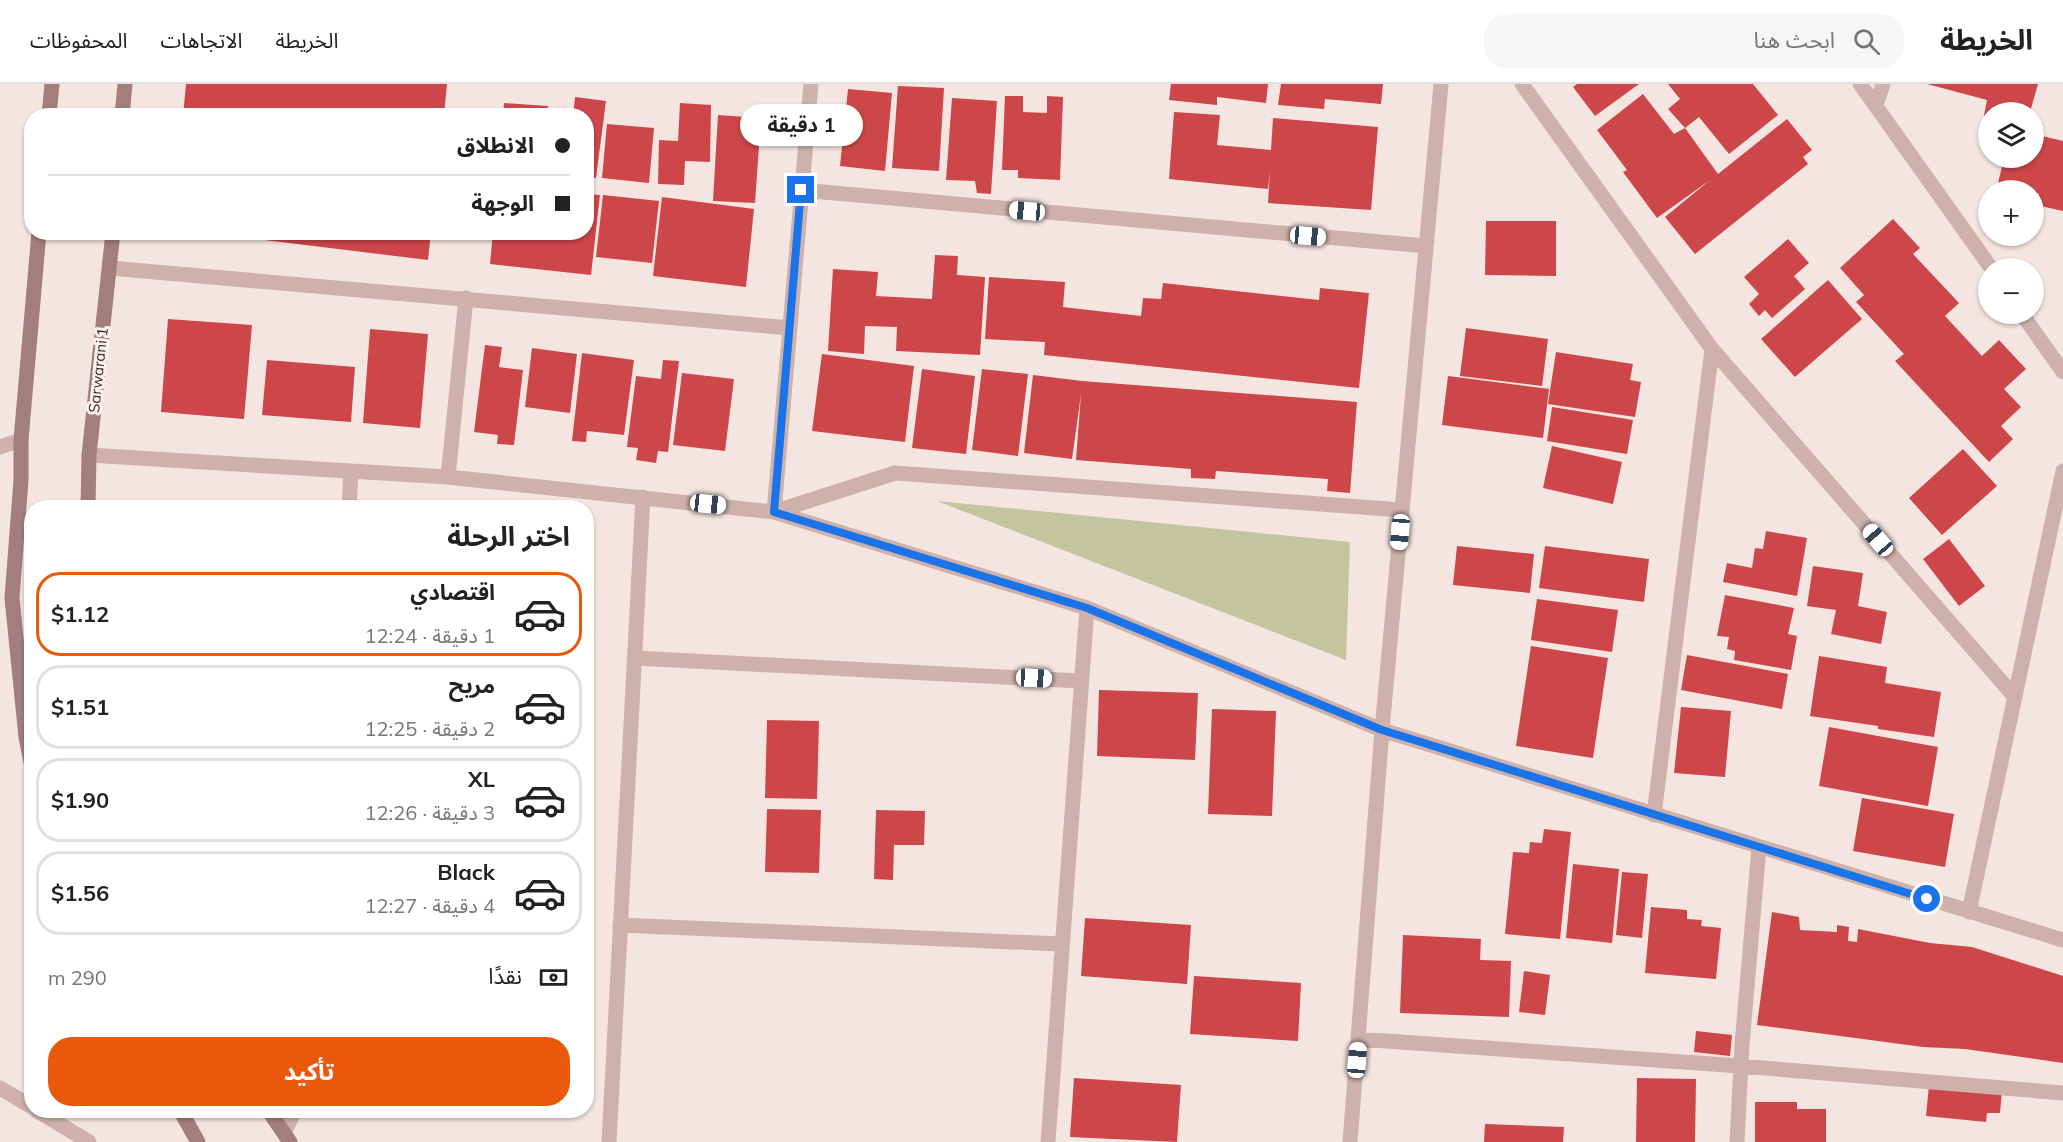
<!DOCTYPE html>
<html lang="ar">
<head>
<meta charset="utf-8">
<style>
	body { margin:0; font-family:Mulish,"Noto Sans Arabic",sans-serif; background:#f6f6f6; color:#222; direction:rtl; height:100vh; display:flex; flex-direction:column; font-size:22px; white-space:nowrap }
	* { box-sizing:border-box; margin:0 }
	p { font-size:20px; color:#767676 }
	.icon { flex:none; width:33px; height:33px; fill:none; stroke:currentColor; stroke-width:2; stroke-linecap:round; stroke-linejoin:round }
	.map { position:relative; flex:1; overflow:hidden; direction:ltr }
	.panel { position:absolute; left:24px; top:416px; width:570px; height:618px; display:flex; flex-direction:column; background:#fff; border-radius:24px; box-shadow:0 2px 4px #0004; direction:rtl }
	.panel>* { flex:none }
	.top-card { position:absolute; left:24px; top:24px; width:570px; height:132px; border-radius:24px; box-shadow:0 2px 4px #0004; direction:rtl; display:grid; align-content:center; height:132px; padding:0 24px; background:#fff }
	.buttons { position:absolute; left:1978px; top:18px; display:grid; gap:12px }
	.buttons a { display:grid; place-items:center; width:66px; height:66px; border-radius:50%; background:#fff; box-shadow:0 2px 4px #0004; font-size:30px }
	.end { position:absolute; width:27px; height:27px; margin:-14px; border:8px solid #1a73e8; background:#fff; box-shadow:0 0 0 3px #fff }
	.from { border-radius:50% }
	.bubble { position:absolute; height:42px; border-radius:21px; background:#fff; box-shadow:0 2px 4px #0004; font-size:20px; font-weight:700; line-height:42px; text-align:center; direction:rtl }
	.car { position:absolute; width:18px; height:36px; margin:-18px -9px; border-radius:8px; box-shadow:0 0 4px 2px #0007; background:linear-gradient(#fff 24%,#345 0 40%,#fff 0 76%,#345 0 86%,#fff 0) }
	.top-card b { display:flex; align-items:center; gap:21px; height:57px; font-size:22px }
	.top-card b+b { border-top:2px solid #e0e0e0 }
	.top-card i { width:15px; height:15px; background:#222 }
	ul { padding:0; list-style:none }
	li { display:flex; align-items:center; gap:18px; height:84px; margin:0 12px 9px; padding:0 12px; border:3px solid #e0e0e0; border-radius:24px }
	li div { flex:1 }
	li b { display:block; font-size:22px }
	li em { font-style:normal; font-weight:700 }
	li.active { border-color:#ea580c }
	li>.icon { width:54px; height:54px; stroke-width:1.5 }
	h2 { padding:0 24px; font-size:27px; line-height:72px }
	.pay { display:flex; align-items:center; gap:15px; height:66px; padding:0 24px; font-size:22px }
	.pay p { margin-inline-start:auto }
	.cta { display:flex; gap:12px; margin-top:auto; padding:12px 24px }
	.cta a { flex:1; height:69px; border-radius:24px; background:#ea580c; color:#fff; font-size:24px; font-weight:700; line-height:69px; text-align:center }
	header { display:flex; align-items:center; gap:36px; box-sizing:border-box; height:84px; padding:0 30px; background:#fff; border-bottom:2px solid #e0e0e0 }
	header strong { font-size:28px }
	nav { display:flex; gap:33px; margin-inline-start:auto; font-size:21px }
	.search { width:420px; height:54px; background:#f6f6f6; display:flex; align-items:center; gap:15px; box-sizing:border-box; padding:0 21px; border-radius:24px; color:#767676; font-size:22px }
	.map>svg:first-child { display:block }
</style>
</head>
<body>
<header>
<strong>الخريطة</strong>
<div class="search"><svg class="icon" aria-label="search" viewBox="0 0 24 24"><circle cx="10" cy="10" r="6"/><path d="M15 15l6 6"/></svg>ابحث هنا</div>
<nav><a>الخريطة</a><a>الاتجاهات</a><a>المحفوظات</a></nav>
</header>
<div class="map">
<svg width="2063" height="1058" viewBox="0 0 2063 1058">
	<rect width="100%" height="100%" fill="#f5e5e0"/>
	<!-- green -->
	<path fill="#c3c59e" d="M937 417 1350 458 1346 576Z"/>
	<!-- building -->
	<path fill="#cc464a" d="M186 0H447L444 32H183Z
		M1171 0H1268L1266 19 1217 13V21L1169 16Z
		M1281 0H1383L1381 20 1325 15 1324 25 1278 21Z
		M1577 0H1639L1595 32 1573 3Z
		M1668 0H1753L1778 31 1729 70 1699 33 1685 44 1668 25 1680 15Z
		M1927 0H2038L2030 28H1989V38L1983 37 1987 16Z
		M898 2 944 4 939 87 892 84Z
		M848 5 892 9 885 87 840 82Z
		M1643 10 1674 50 1685 44 1718 90 1787 35 1812 66 1803 73 1808 80 1695 170 1665 133 1710 96 1657 134 1623 88 1627 86 1597 46Z
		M1005 12H1023V28L1047 29V12L1063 13 1060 96 1018 94V86H1002Z
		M575 13 606 17 596 94 586 93V32H573Z
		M952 14 997 17 991 110 977 109 975 97 946 96Z
		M504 19 548 22 547 32H503Z
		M680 19 711 21 710 78 685 77 684 101 658 100 659 56 678 57Z
		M1174 28 1220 31 1217 61 1271 66 1273 34 1378 43 1371 126 1268 119 1270 87 1268 105 1169 95Z
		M718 31 761 34 755 119 713 117Z
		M607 40 654 44 649 99 602 94Z
		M2034 50 2063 57V127L2036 121 2039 110 2034 109V106H2026L1998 99 2004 74H2034Z
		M586 110 600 111 591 191 490 180 493 148H586Z
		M603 111 659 117 652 179 596 173Z
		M662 113 754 125 746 203 653 192Z
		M1893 135 1920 164 1913 170 1959 219 1945 232 1982 272 1999 256 2026 285 2004 305 2021 323 2001 342 2013 355 1989 378 1895 277 1904 270 1856 218 1864 211 1840 184Z
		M1486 137H1556V192L1485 191Z
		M216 148H431L428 176 216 150Z
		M1788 155 1809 179 1794 192 1805 205 1772 234 1765 226 1759 232 1749 220 1759 210 1744 193Z
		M935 171 958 172 957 191 985 193 980 271 896 267 897 243 865 242 864 270 828 267 833 185 878 188 876 212 932 215Z
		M989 193 1065 198 1063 223 1141 232 1143 214 1161 215 1163 199 1319 216 1320 204 1369 209 1359 304 1044 271 1045 258 985 255Z
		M1828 196 1862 235 1795 293 1761 255Z
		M168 235 252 241 244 335 161 328Z
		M1466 244 1548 255 1542 302 1460 292Z
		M370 245 428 250 420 344 363 339Z
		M485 261 502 263 499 283 523 286 514 361 497 360 498 351 474 348Z
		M532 264 577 270 570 329 525 323Z
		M1556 268 1633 280 1630 296 1641 298 1635 333 1548 320Z
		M582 269 634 276 624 351 587 347 586 358 572 357Z
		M822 270 914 282 905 358 812 347Z
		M267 276 355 283 351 338 262 331Z
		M663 276 679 277 668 368 658 367 656 379 636 376 638 364 627 363 636 292 661 295Z
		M922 285 975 292 966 370 912 364Z
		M982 285 1028 290 1018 372 972 366Z
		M682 289 734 295 725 367 673 361Z
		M1033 291 1082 297 1357 318 1350 409 1327 407 1328 395 1216 387 1215 395 1191 394V385L1076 376 1081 310 1072 375 1024 369Z
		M1448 292 1549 305 1543 354 1442 341Z
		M1552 323 1633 336 1627 370 1547 357Z
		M1552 362 1622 378 1613 420 1543 404Z
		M1963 365 1997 402 1942 451 1909 414Z
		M1766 447 1807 454 1797 512 1723 498 1727 479 1752 484 1755 464 1763 465Z
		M1949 455 1985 502 1959 522 1923 475Z
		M1457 462 1534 470 1530 509 1453 501Z
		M1545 462 1649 475 1644 518 1539 504Z
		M1813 482 1863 489 1858 522 1887 528 1881 560 1831 550 1836 526 1807 522Z
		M586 497H594L593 560H586Z
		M1725 511 1794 524 1788 550 1797 552 1791 586 1734 576 1735 567 1727 565 1729 553 1717 552Z
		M1537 515 1618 526 1612 568 1531 556Z
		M1531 562 1608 574 1593 674 1516 662Z
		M1687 571 1788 590 1782 625 1681 606Z
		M1819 572 1887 583 1885 599 1941 608 1934 653 1878 645V642L1810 632Z
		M1099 606 1198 609 1195 676 1097 672Z
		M1681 623 1731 627 1725 693 1674 689Z
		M1212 625 1276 627 1272 732 1208 730Z
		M767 636 819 637 817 715 765 714Z
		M1829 643 1938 663 1928 722 1819 702Z
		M1862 714 1954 730 1945 783 1853 767Z
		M767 725 821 726 819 789 765 788Z
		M876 726 925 727 924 761H894L893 796 874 795Z
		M1544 745 1571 748 1560 855 1505 850 1513 768 1529 769 1530 758 1542 759Z
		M1573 780 1619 785 1612 859 1566 854Z
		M1622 788 1648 790 1642 854 1616 851Z
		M1651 823 1687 826V835L1702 836 1701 842 1721 844 1716 895 1645 889Z
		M1772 828 1799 833 1800 846 1837 848V841L1849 843 1848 857 1857 858 1858 845 1930 859 1972 863 2063 892V979L1965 965 1923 963 1757 941Z
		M1085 834 1191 841 1187 900 1081 892Z
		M1403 851 1481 855 1480 876 1511 877 1509 933 1400 929Z
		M1524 887 1550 891 1545 931 1519 928Z
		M1194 892 1301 899 1298 957 1190 950Z
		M1696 947 1732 951 1730 972 1694 968Z
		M1074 994 1181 1001 1177 1058 1070 1053Z
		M1637 994 1696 995 1695 1058H1636Z
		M1929 1001 2002 1007 2000 1029H1987L1986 1038 1926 1032Z
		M1755 1018H1797V1025H1826V1058H1755Z
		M1485 1040 1564 1043 1563 1058H1484Z"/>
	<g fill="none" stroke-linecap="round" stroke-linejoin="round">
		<!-- street -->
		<path stroke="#ceb1ab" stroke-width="15" d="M811 0 774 428 895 389 1402 426
			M1522 0 1712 265 2014 612
			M1860 0 1991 184
			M1876 21 1883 0
			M801 106 1426 162
			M110 184 790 244
			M2022 230 2063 288
			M0 363 21 356
			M89 371 448 393 774 428 1087 524 1382 646 2063 856
			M448 393 466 214
			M349 423 351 387
			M635 574 1081 597
			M1654 731 1712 265
			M1969 828 2063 387
			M620 841 1061 860
			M1358 955 1740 982 2063 1009
			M0 1004 32 1023
			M36 1026 89 1058
			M284 1049 295 1026
			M609 1058 643 413
			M1048 1058 1087 524
			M1350 1058 1382 646 1441 0
			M1737 1058 1742 961 1759 763"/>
		<!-- secondary -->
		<path stroke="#a27f7b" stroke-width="15" d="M49 32 52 0
			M122 32 125 0
			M88 423 89 371 113 148
			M32 683 26 653 12 514 21 396V356L39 148
			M180 1026 198 1058
			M268 1026 290 1058"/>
	</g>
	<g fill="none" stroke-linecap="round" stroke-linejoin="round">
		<!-- route -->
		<path stroke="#1a73e8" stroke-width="8" d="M801 106 774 428 1087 524 1382 646 1927 815"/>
	</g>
	<g text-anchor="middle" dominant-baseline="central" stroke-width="6" stroke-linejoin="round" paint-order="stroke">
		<!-- street labels -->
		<g font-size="15" fill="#3b2b2a" stroke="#fbf1ed">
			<text transform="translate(98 286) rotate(-84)">Sarwarani 1</text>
		</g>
	</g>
</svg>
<div class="buttons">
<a><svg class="icon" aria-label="layers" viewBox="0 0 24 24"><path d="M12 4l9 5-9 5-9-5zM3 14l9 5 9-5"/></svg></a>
<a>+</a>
<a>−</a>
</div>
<i class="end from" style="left:1927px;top:815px"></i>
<i class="end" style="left:801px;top:106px"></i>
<div class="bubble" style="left:740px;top:20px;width:123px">1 دقيقة</div>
<i class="car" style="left:1027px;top:127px;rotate:275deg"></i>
<i class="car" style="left:1308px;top:152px;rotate:95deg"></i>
<i class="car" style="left:708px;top:420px;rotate:96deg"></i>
<i class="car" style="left:1400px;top:448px;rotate:185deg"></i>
<i class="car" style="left:1878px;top:456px;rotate:319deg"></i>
<i class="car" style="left:1034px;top:594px;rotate:93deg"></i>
<i class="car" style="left:1357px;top:976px;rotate:5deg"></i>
<div class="top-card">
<b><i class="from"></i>الانطلاق</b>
<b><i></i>الوجهة</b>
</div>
<section class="panel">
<h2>اختر الرحلة</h2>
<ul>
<li class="active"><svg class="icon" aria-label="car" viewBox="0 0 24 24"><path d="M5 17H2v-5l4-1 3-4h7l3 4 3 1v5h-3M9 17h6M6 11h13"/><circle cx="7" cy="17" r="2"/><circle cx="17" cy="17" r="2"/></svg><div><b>اقتصادي</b><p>1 دقيقة · 12:24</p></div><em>$1.12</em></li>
<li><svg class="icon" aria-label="car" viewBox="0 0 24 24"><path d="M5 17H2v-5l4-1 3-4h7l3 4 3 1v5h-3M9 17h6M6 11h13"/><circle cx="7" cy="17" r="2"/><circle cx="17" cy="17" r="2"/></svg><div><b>مريح</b><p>2 دقيقة · 12:25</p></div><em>$1.51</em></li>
<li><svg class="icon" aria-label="car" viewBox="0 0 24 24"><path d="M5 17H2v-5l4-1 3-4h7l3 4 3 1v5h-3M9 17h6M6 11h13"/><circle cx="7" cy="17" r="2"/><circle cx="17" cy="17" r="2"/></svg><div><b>XL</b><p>3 دقيقة · 12:26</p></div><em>$1.90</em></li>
<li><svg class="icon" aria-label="car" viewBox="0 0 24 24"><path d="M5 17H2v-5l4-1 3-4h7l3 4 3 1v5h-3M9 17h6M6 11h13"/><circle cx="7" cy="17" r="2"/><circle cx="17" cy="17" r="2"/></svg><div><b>Black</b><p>4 دقيقة · 12:27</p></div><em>$1.56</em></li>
</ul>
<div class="pay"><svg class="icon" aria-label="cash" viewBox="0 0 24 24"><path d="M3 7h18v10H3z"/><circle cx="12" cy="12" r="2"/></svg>نقدًا<p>290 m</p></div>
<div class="cta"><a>تأكيد</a></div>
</section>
</div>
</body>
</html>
